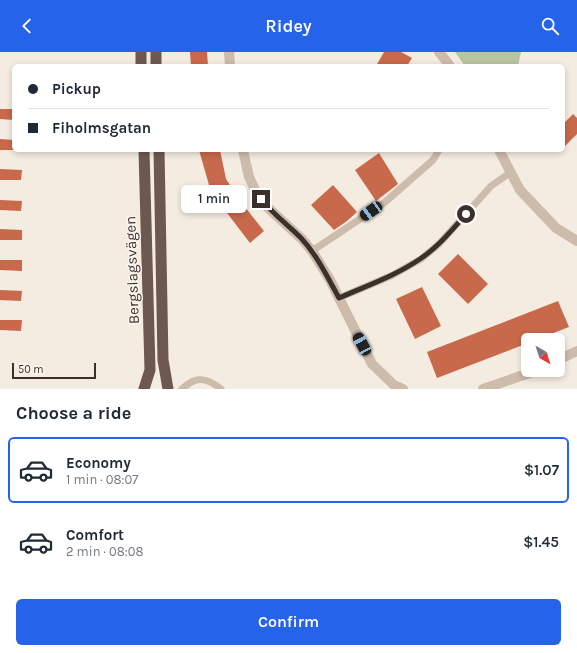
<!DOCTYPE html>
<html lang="en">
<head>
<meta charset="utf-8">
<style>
	body { margin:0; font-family:Karla,sans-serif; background:#f6f6f7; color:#1f2937; height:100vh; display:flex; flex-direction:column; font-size:15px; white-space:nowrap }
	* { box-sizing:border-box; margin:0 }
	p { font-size:13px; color:#747a83 }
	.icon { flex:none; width:22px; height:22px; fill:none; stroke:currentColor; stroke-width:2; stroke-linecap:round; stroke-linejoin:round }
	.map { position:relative; height:337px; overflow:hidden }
	.drawer { display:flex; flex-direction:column; background:#fff; flex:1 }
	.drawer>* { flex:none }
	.top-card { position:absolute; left:12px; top:12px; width:553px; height:88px; border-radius:6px; box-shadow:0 2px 6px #0003; display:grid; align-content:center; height:88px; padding:0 16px; background:#fff }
	.needle { width:26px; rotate:141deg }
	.buttons { position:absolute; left:521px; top:281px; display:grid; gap:8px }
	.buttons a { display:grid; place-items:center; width:44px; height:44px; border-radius:6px; background:#fff; box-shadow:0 2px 6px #0003; font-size:20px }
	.scale { position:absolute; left:12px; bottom:10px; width:84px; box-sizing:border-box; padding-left:4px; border:2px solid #3b302b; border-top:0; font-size:11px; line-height:14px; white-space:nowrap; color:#3b302b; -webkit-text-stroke:3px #fbf5ee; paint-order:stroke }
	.end { position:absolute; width:18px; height:18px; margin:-9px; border:5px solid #3b302b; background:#fff; box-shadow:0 0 0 2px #fff }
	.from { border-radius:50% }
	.bubble { position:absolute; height:28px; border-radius:6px; background:#fff; box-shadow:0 2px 6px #0003; font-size:13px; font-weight:600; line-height:28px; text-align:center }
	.car { position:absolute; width:12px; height:24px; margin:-12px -6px; border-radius:5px; box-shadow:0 0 3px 1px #0007; background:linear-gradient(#222 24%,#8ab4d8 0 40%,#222 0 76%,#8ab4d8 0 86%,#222 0) }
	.top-card b { display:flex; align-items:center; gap:14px; height:38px; font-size:15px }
	.top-card b+b { border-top:1px solid #e0e1e3 }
	.top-card i { width:10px; height:10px; background:#1f2937 }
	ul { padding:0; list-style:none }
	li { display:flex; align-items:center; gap:12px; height:66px; margin:0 8px 6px; padding:0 8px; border:2px solid transparent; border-radius:6px }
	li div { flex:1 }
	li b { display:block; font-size:15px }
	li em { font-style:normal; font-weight:600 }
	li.on { border-color:#2563eb }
	li>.icon { width:36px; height:36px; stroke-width:1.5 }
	h2 { padding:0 16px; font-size:18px; line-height:48px }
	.action { display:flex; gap:8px; margin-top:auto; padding:8px 16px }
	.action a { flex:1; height:46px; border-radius:6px; background:#2563eb; color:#fff; font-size:16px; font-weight:600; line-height:46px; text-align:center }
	header { display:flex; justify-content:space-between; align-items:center; height:52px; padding:0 16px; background:#2563eb; color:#fff; font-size:18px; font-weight:600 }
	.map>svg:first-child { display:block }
</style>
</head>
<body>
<header><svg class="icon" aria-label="back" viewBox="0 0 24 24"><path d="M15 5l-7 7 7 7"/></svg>Ridey<svg class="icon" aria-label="search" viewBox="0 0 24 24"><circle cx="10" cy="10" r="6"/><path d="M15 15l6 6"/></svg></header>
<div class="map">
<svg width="577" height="337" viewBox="0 0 577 337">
	<rect width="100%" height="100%" fill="#f4ebe1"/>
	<!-- green -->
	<path fill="#b8c4a0" d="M455 0H521L518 14H465Z"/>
	<!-- building -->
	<path fill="#c8694b" d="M190 0H207L208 14H191Z
		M384 0H401L412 6 407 14H376Z
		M0 57H14V68L0 67Z
		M573 62 577 66V82L563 96V72Z
		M0 87 14 88V98H0Z
		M199 98H220L226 127 241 150 264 179 250 191 211 140Z
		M379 101 398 132 376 149 355 118Z
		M0 117 22 118 21 128H0Z
		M333 133 357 160 347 169 334 178 311 153Z
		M0 148 22 149 21 159 0 158Z
		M0 177 22 178V188H0Z
		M458 202 488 232 468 252 438 222Z
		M0 208H22V219L0 218Z
		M422 235 441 274 415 287 396 247Z
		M0 238 22 239 21 249 0 248Z
		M558 249 569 275 535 288H528V291L437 326 427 300Z
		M0 268H22L21 279 0 278Z"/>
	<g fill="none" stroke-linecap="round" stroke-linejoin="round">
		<!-- service -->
		<path stroke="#cdbbac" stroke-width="7" d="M312 199 384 151 433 108 439 98
			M339 246 393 223 421 207 439 192 491 134 511 120
			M182 337C196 324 206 325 221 337"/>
		<!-- minor -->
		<path stroke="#cdbbac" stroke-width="10" d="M229 0 230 14
			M439 0 450 14
			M243 98 249 125 256 140 266 154 302 187 312 199 330 228 372 312 394 333 403 337
			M499 98 520 138 556 176 577 189
			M558 308 577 299
			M483 337 538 318"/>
		<!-- trunk -->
		<path stroke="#6c584f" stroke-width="11" d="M141 0V14
			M156 0V14
			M144 98 150 318 144 337
			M159 98 163 308 168 337"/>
	</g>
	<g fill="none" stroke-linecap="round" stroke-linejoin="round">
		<!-- route -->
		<path stroke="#3b302b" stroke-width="5" d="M261 147C273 162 288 173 301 186 317 203 328 226 339 246 366 234 395 224 420 207 438 195 452 178 466 162"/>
	</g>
	<g text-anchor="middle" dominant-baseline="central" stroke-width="3" stroke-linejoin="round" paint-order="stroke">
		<!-- street labels -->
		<g font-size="15" fill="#3b302b" stroke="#fbf5ee">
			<text transform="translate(132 218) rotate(-92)">Bergslagsvägen</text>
		</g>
	</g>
</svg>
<div class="buttons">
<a><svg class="needle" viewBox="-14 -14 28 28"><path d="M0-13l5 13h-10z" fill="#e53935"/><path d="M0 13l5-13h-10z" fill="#747a83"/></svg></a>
</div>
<div class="scale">50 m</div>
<i class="end from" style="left:466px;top:162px"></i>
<i class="end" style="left:261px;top:147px"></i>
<div class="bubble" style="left:181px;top:133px;width:66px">1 min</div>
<i class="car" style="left:371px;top:159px;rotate:235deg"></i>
<i class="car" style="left:362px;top:292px;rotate:331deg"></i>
<div class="top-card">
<b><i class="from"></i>Pickup</b>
<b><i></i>Fiholmsgatan</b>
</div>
</div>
<section class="drawer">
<h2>Choose a ride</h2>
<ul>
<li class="on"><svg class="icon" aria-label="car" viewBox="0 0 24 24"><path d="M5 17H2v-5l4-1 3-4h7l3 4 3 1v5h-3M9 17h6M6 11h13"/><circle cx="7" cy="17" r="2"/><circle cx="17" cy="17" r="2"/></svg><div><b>Economy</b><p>1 min · 08:07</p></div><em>$1.07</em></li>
<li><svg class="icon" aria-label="car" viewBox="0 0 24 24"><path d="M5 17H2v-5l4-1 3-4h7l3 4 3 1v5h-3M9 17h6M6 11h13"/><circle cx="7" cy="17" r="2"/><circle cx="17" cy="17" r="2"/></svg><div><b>Comfort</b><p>2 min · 08:08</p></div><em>$1.45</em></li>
</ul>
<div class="action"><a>Confirm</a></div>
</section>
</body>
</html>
